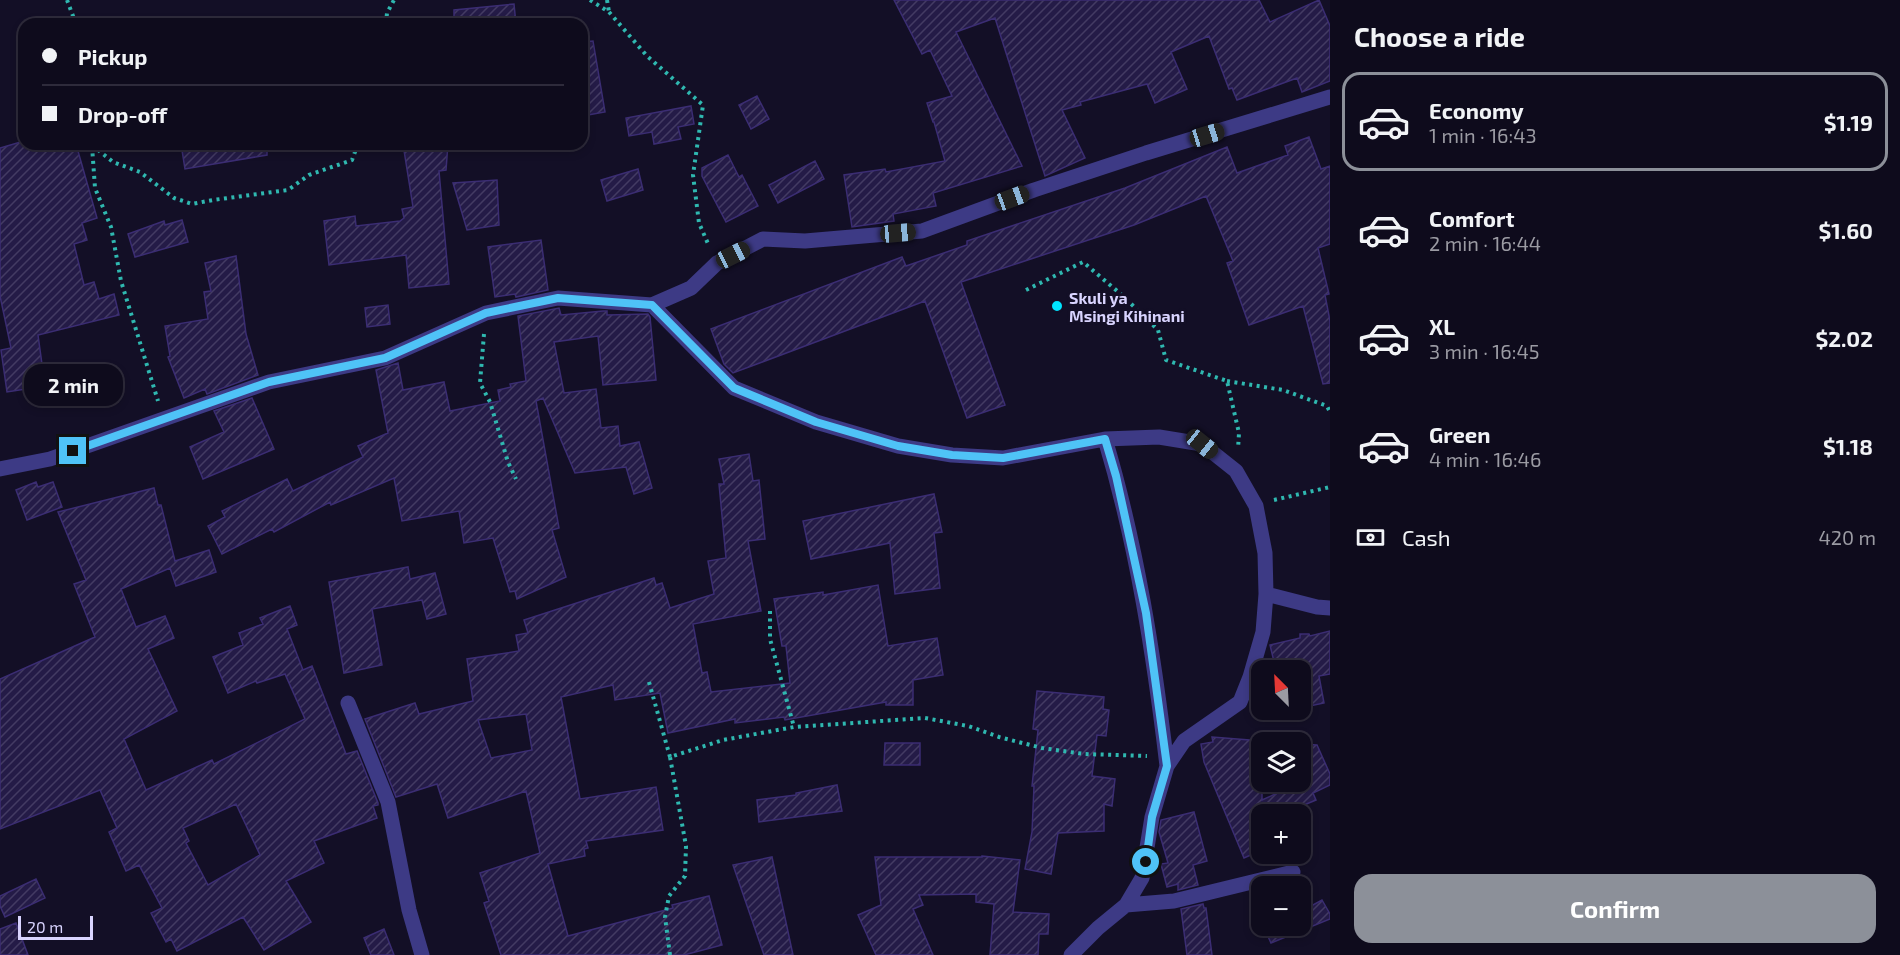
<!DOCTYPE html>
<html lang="en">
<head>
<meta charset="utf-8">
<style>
	body { margin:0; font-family:"Exo 2",sans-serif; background:#1c1929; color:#f1f3f6; height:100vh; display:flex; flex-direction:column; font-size:22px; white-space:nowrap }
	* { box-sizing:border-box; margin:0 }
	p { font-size:20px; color:#9b9ba3 }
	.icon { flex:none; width:33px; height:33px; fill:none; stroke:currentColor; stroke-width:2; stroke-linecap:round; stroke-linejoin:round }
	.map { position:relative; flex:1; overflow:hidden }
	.drawer { display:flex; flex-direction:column; background:#0e0b1c; width:570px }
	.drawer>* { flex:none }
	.hud { position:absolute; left:18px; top:18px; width:570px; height:132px; border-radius:18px; box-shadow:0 3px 9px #0003,0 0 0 2px #2e2b3b; display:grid; align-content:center; height:132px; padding:0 24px; background:#0e0b1c }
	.needle { width:39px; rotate:336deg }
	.fabs { position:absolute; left:1251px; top:660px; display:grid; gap:12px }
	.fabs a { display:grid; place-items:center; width:60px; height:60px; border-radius:12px; background:#0e0b1c; box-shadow:0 3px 9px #0003,0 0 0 2px #2e2b3b; font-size:30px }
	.scale { position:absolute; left:18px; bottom:15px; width:75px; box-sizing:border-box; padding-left:6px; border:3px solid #d9d4ff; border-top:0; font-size:16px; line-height:21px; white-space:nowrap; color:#d9d4ff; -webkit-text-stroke:4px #130f26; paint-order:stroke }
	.end { position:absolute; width:27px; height:27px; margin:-14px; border:8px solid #4fc3f7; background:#111; box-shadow:0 0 0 3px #111 }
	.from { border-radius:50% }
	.bubble { position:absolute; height:42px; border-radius:18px; background:#0e0b1c; box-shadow:0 3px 9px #0003,0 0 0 2px #2e2b3b; font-size:20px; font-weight:700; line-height:42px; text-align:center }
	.car { position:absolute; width:18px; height:36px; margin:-18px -9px; border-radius:8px; box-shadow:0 0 4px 2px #0007; background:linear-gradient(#222 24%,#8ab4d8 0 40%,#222 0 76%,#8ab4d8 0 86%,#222 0) }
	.hud b { display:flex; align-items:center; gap:21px; height:57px; font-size:22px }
	.hud b+b { border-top:2px solid #2e2b3b }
	.hud i { width:15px; height:15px; background:#f1f3f6 }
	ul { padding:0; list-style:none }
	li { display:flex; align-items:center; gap:18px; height:99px; margin:0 12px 9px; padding:0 12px; border:3px solid transparent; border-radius:18px }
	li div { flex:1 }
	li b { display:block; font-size:22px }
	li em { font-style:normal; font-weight:700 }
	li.on { border-color:#8c9099 }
	li>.icon { width:54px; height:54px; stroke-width:1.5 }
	h2 { padding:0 24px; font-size:27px; line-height:72px }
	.pay { display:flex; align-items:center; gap:15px; height:66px; padding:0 24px; font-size:22px }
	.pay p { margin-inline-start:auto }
	.action { display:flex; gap:12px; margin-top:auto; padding:12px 24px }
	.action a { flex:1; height:69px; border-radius:18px; background:#8c9099; color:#fff; font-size:24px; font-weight:700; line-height:69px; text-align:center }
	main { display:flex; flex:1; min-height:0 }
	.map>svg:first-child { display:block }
</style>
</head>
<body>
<main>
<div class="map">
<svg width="1330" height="955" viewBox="0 0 1330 955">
	<defs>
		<pattern id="building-hatch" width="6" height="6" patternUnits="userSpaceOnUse" patternTransform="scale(1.5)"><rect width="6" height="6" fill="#241b47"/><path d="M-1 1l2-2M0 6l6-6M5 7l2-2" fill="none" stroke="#433b63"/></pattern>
	</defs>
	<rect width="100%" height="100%" fill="#130f26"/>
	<!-- building -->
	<path fill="url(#building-hatch)" stroke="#3b2d73" stroke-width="1.5" fill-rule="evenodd" d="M894 0H1259L1270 22 1319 0 1330 26V81L1302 92 1297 78 1237 100 1232 88 1229 89 1209 36 1171 52 1187 89 1155 103 1147 84 1080 102 1081 105 1062 110 1085 158 1045 176 995 18 956 32 1022 166 933 193 936 206 893 214 894 221 852 227 844 175 885 169 886 172 945 161 934 122H933L927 103 952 96 930 50 922 54Z
		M514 4 516 24H454V10Z
		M593 41 605 112 582 116V42Z
		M757 96 769 119 751 129 739 105Z
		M691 106 694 124 678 127 681 139 654 144 652 132 629 136 626 118Z
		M1309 137 1321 169 1330 166V244L1318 248 1329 294 1325 295 1330 321V383L1323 384 1303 306 1249 325 1227 263 1233 261 1206 196 1134 225 961 282 1005 405 967 418 925 301 733 373 724 364 711 329 902 257 906 266 967 245V241L1125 188 1227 147 1237 173 1288 155 1285 146Z
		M24 141V144H76L97 218 82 223 87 240 74 244 84 285 94 282 99 299 114 294 119 315 38 335 45 386 7 392 1 350 11 348 0 296V148Z
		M181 144H267V155L185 169Z
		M403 144H448L446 170 439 171 449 284 409 288 406 255 329 265 324 221 355 216 356 226 400 221 404 218 402 209 413 207Z
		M728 155 739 177 742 175 758 206 726 222 702 176V168Z
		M815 161 824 179 778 203 769 185Z
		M638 169 643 190 607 201 601 180Z
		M497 180 499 225 467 230 453 183Z
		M182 220 188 242 135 257 128 234 164 221 165 225Z
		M541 240 548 290 516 297 515 294 495 297 488 247Z
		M236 256 246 334 258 375 207 394 205 389 184 398 168 357 170 356 165 326 208 319 204 292 211 291 205 263Z
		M388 305 390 324 367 327 365 308Z
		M559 308 561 315 603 311H607V315L648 314 650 317 656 380 603 385 598 336 554 342 564 393 596 389 601 428 618 426 620 446 639 442 652 488 634 494 626 467 575 473 543 398 536 401 559 528 552 530 566 577 517 599 515 591 510 592 493 538 464 543 459 511 402 521 394 478 331 505 330 502 274 532 272 529 222 554 208 526 225 517 222 511 287 479 293 491 363 457 358 446 388 433 376 370 398 363 403 390 444 382 450 411 500 401 498 390 511 387 510 384 526 381 518 316Z
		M252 398 274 449 203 479 190 447 224 432 214 411Z
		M749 454 753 481 759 480 765 539 748 541 761 611 693 624 702 673 707 672 711 692 790 683 786 646H782L774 599 823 592V595L878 585 888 646 937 638 943 675 913 680V705H886V702L785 720 784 717 735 723V719L668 733 660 693 615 700 613 685 561 697 580 799 656 787 663 830 586 841 588 848 584 849 585 856 548 864 568 936 673 908 672 905 709 896 722 945 684 955H501L484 903 489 901 480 873 540 853 526 791 448 818 437 784 396 797 365 719 415 703 419 714 473 701 467 659 519 651 516 635 528 633 524 620 654 578 656 585 662 583 670 608 714 594 708 561 726 558 719 484H724L719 459ZM526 714 532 750 491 758 478 720Z
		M36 482 38 487 53 482 62 507 27 520 16 490Z
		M154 488 158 505H161L175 561 209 550 216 572 176 586 170 568 121 589 136 627 165 616 174 638 148 649 177 711 124 739 146 790 212 760 214 764 305 719 285 674 257 683 256 681 228 693 213 657 243 645 239 633 263 624 260 618 290 606 297 625 287 629 303 670 312 666 346 754 357 751 378 803V805L373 806 377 818 314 841 324 863 286 881 311 922 264 950 243 917 177 951 171 939 166 942 151 913 162 908 139 865 126 871 109 832 117 828 100 790 0 829V679L95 637 74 584 86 580 58 512ZM236 804 260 855 208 885 186 843 189 841 183 828Z
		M934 494 942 532 934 533 940 588 895 594 890 543 811 559 803 521Z
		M408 567 410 579 435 573 446 614 427 619 422 600 372 609 382 665 344 673 329 582Z
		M1330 631V674L1319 676 1324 703 1300 708V670H1276L1270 645 1300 638V634H1309L1310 636Z
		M1037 691 1104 697 1103 709 1109 710 1106 736 1097 735 1092 776 1115 779 1112 806 1104 804V831L1058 833 1051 874 1025 869 1032 832 1034 786H1032L1038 730 1033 729Z
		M1212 737 1262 741V800L1300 783V744L1317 745 1330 774V785L1313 793 1316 800 1299 807 1303 814H1262V850L1244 858 1204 762 1201 744 1213 742Z
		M885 743H920V765H884Z
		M837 785 842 811 759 822 757 800 796 795V793Z
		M1194 812 1207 861 1193 865 1198 885 1178 890V884L1167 887 1161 864 1168 863 1159 832 1161 820Z
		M982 856 1020 860 1013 912 1049 914 1048 934H1039L1038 955H990L994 904 976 902V894L919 895 923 905 913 909 933 955H876L858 915 881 905 875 857H982Z
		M772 857 793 955H764L733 865Z
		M36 879 45 898 5 917 0 906V896Z
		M1322 900 1330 914V919L1271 943 1265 930 1274 926H1300V912Z
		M1203 904 1204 908H1206L1212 955H1187L1181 909Z
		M16 923 28 955H0V929Z
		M384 929 394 955H371L364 938Z"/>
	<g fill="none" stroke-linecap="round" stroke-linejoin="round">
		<!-- path -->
		<path stroke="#2fb8b0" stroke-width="4" stroke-dasharray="3 4.5" stroke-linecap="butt" d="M67 0 76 24
			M590 0 609 12 647 56 703 105 693 175 699 223 709 246
			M607 0 609 12
			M386 24 387 13 394 0
			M92 145 113 162 140 172 174 198 192 204 213 200 288 190 309 175 352 160 358 144
			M92 146 95 188 111 227 121 281 158 401
			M1026 290 1083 262 1123 296 1158 330 1166 360 1227 381 1239 433 1238 449
			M484 334 480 383 490 402 508 462 516 479
			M1227 381 1283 390 1327 406 1330 412
			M1274 500 1330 487
			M770 611V639L794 727
			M649 682 670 757
			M670 955 665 917 669 896 685 876 686 846 670 757 723 740 794 727 925 718 968 726 999 737 1042 748 1084 754 1147 756"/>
		<!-- minor -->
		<path stroke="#3d3a85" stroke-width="15" d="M652 305 691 288 717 263 763 239 805 241 922 231 1034 190 1146 153 1330 97
			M1105 439C1137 546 1154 656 1167 766
			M0 469 50 459 269 382 385 358 486 313 558 298 652 305 734 388 816 422 898 446 952 455 1003 458 1105 439 1159 437 1202 444 1236 471 1256 506 1265 553 1266 594 1263 632 1250 677 1240 702 1184 741 1167 766 1152 817 1142 878 1126 905 1098 928 1071 955
			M1266 594 1317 607 1330 608
			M348 703 388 802 409 910 422 955
			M1126 905 1174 901 1293 872"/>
	</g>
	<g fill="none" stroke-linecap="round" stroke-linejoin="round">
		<!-- route -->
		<path stroke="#4fc3f7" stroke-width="8" d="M73 451 269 382 385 358 486 313 558 298 652 305 734 388 816 422 898 446 952 455 1003 458 1105 439 1116 476 1146 613 1167 766 1152 817 1146 862"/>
	</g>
	<!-- markers -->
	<circle fill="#00e5ff" stroke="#130f26" stroke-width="2" cx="1057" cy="306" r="6"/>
	<g text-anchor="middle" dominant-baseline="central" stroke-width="6" stroke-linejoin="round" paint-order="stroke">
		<!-- poi labels -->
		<g font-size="16" font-weight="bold" fill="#d9d4ff" stroke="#130f26" text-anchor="start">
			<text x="1069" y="297">Skuli ya<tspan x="1069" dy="18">Msingi Kihinani</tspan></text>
		</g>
	</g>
</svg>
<div class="fabs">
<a><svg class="needle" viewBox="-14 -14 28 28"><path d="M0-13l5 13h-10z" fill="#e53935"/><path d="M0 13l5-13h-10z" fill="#9b9ba3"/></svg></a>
<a><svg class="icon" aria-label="layers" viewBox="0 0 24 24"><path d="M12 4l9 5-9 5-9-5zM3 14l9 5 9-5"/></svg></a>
<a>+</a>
<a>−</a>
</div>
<div class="scale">20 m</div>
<i class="end from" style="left:1146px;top:862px"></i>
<i class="end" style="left:73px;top:451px"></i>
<div class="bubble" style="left:24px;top:364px;width:99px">2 min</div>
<i class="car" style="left:1207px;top:135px;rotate:73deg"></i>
<i class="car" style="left:1012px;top:198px;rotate:70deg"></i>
<i class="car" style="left:898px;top:233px;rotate:85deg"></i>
<i class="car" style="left:733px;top:255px;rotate:63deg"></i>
<i class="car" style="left:1202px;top:444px;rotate:129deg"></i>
<div class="hud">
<b><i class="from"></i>Pickup</b>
<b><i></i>Drop-off</b>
</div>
</div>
<section class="drawer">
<h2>Choose a ride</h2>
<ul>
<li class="on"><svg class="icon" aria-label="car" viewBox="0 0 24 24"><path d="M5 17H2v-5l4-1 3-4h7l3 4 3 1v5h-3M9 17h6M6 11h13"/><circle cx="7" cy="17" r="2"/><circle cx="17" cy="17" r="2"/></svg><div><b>Economy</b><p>1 min · 16:43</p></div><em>$1.19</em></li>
<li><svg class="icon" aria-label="car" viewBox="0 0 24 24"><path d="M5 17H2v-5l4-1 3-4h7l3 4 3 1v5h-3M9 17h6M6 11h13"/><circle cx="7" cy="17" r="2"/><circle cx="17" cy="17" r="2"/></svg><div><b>Comfort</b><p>2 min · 16:44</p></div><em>$1.60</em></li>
<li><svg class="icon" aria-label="car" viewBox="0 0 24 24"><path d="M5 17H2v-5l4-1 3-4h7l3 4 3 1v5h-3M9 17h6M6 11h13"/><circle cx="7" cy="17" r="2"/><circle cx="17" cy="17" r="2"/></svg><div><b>XL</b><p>3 min · 16:45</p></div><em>$2.02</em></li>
<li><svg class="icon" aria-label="car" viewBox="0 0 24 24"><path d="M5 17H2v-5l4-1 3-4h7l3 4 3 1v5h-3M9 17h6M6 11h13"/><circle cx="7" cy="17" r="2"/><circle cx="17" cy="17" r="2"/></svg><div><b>Green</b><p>4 min · 16:46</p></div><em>$1.18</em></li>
</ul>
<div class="pay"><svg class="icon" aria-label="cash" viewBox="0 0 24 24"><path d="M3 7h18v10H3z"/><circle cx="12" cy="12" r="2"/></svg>Cash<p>420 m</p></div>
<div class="action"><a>Confirm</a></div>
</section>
</main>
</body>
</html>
